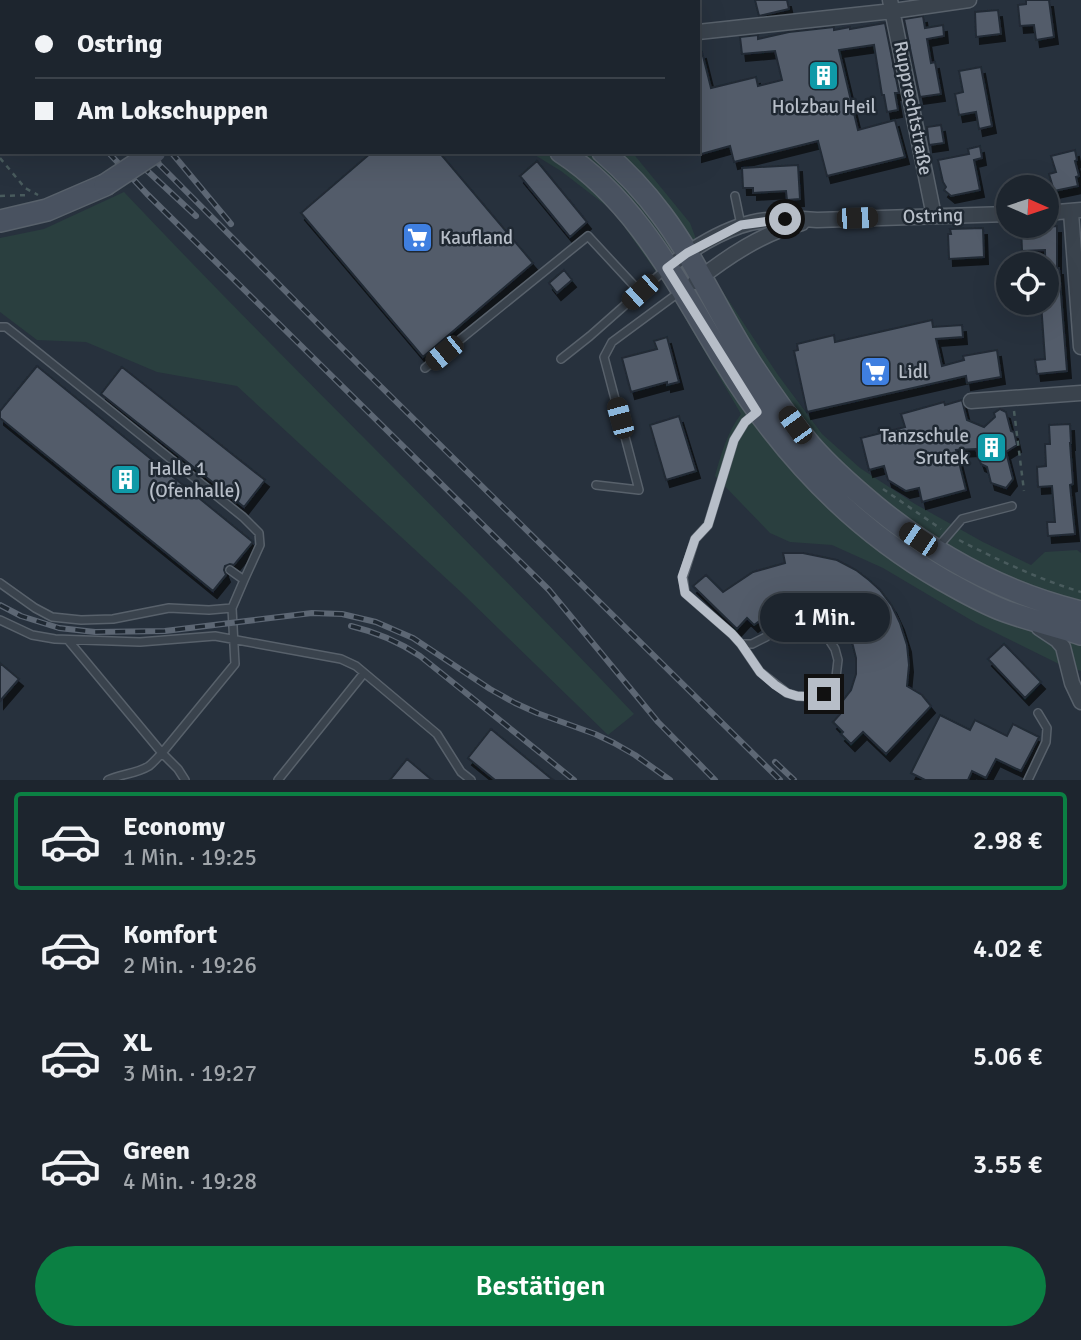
<!DOCTYPE html>
<html lang="de">
<head>
<meta charset="utf-8">
<style>
	body { margin:0; font-family:Signika,sans-serif; background:#252d36; color:#f1f3f6; height:100vh; display:flex; flex-direction:column; font-size:26px; white-space:nowrap }
	* { box-sizing:border-box; margin:0 }
	p { font-size:23px; color:#a0a5aa }
	.icon { flex:none; width:38px; height:38px; fill:none; stroke:currentColor; stroke-width:2; stroke-linecap:round; stroke-linejoin:round }
	.map { position:relative; height:780px; overflow:hidden }
	.drawer { display:flex; flex-direction:column; background:#1d252e; flex:1 }
	.drawer>* { flex:none }
	.top-card { position:absolute; left:0px; top:0px; width:700px; height:154px; box-shadow:0 7px 28px #0002,0 0 0 2px #3b424a; display:grid; align-content:center; height:154px; padding:0 35px; background:#1d252e }
	.needle { width:46px; rotate:93deg }
	.tools { position:absolute; left:996px; top:175px; display:grid; gap:14px }
	.tools a { display:grid; place-items:center; width:63px; height:63px; border-radius:50%; background:#1d252e; box-shadow:0 7px 28px #0002,0 0 0 2px #3b424a; font-size:35px }
	.end { position:absolute; width:32px; height:32px; margin:-16px; border:9px solid #b7bec8; background:#111; box-shadow:0 0 0 4px #111 }
	.from { border-radius:50% }
	.bubble { position:absolute; height:49px; border-radius:24px; background:#1d252e; box-shadow:0 7px 28px #0002,0 0 0 2px #3b424a; font-size:23px; font-weight:600; line-height:49px; text-align:center }
	.car { position:absolute; width:21px; height:42px; margin:-21px -10px; border-radius:9px; box-shadow:0 0 5px 2px #0007; background:linear-gradient(#222 24%,#8ab4d8 0 40%,#222 0 76%,#8ab4d8 0 86%,#222 0) }
	.top-card b { display:flex; align-items:center; gap:24px; height:66px; font-size:26px }
	.top-card b+b { border-top:2px solid #3b424a }
	.top-card i { width:18px; height:18px; background:#f1f3f6 }
	ul { padding:12px 0 0; list-style:none }
	li { display:flex; align-items:center; gap:21px; height:98px; margin:0 14px 10px; padding:0 21px; border:4px solid transparent; border-radius:7px }
	li div { flex:1 }
	li b { display:block; font-size:26px }
	li em { font-style:normal; font-weight:600 }
	li.active { border-color:#0b8043 }
	li>.icon { width:63px; height:63px; stroke-width:1.5 }
	.button { display:flex; gap:14px; margin-top:auto; padding:14px 35px }
	.button a { flex:1; height:80px; border-radius:42px; background:#0b8043; color:#fff; font-size:28px; font-weight:600; line-height:80px; text-align:center }
	.map>svg:first-child { display:block }
</style>
</head>
<body>
<div class="map">
<svg width="1081" height="780" viewBox="0 0 1081 780">
	<defs>
		<filter id="shadow"><feDropShadow dx="4" dy="7" stdDeviation="0" flood-color="#0009"/></filter>
	</defs>
	<rect width="100%" height="100%" fill="#27313d"/>
	<!-- green -->
	<path fill="#2a3f3f" d="M530 152H632L690 223 707 268 778 375 822 434 860 468 915 504 983 542 1031 565 1045 552 1077 550 1081 553V671L1059 664 976 623 883 568 832 545 790 542 770 533 715 476C721 454 727 433 741 414L667 287 613 211 561 171Z
		M124 192C291 369 467 537 634 714L608 735 462 593 237 386 157 372 86 342 37 340 0 312V238L44 229Z"/>
	<!-- building -->
	<path fill="#525c6b" stroke="#212a34" stroke-width="2" filter="url(#shadow)" d="M755 0H787L789 9 759 16Z
		M1026 0H1049L1054 37 1036 40 1034 25 1020 26 1018 5 1026 4Z
		M998 10 1001 34 976 37 975 12Z
		M923 16 925 28 943 25 944 36 927 39 931 63 935 62 941 94 920 97 904 19Z
		M885 23 899 93H895L898 110 887 112 884 95H882L874 45 839 50 858 130 895 120 905 157 827 176 818 141 734 162 730 146 698 155V53L702 52 711 88 756 77 758 86 782 80 775 51 742 54 740 37 758 35V39L789 32 834 27V30L850 27V29Z
		M981 67 992 126 979 129 976 112 959 115 955 94 963 92 959 71Z
		M941 125 944 143 929 145 927 127Z
		M980 146 982 158 974 160 980 190 951 196 944 190 946 187 943 182 938 160 969 154 968 149Z
		M1075 150 1077 160 1075 161 1079 176 1076 177 1078 186 1054 191 1049 174 1056 172 1051 156Z
		M372 152H439L533 263 423 357 301 213Z
		M537 161 587 222 570 237 520 176Z
		M798 165 800 199 787 200 786 191 753 193V188H743L742 168Z
		M1057 226V268H1059L1067 371 1037 374 1035 360 1045 359 1041 303H1046L1045 250 1022 251 1021 227Z
		M983 228 984 257 949 259 948 234H951L950 229Z
		M564 270 572 280 557 293 549 283Z
		M932 320 933 327 962 325 963 337 936 339 942 366 964 360 963 356 997 350 1001 377 967 383 966 376 807 412 794 351 798 350 797 344 834 335 835 342Z
		M667 337 679 382 667 385V382L631 392 622 358 657 349 654 341Z
		M37 366 253 542 234 565 230 564 225 566 224 570 226 575 213 591 0 418V411Z
		M122 367 265 480 244 507 101 394Z
		M962 400 967 420 984 427 995 417 994 413 1000 409 1006 412 1011 431 1014 432 1017 445 1006 452 1013 479 1006 488 991 483 987 467 981 464 976 449 956 450 966 490 922 502 919 488 906 491 888 480 884 466 869 470 861 438 905 427 901 414 944 402 945 405Z
		M679 416 696 471 666 480 650 425Z
		M1070 424 1071 443H1070L1073 484 1070 485 1075 534 1048 536 1047 522H1055L1052 486 1038 487 1037 467 1046 466 1045 444H1050L1049 425Z
		M783 553H803L837 560 856 570 869 580 880 590 892 606 900 623 907 645 909 665 907 686 922 695 931 706 886 754 863 732 851 744 841 734 843 732 833 722 842 712 838 707 851 690 856 674V658L852 642 838 622 825 614 810 608 787 606 772 612 754 625 747 618 737 629 693 586 706 575 723 592 753 572 785 563Z
		M1004 644 1041 682 1025 698 988 659Z
		M0 663 19 679 0 701Z
		M940 715 970 730 975 720 1007 736 1013 724 1039 737 1021 771 996 759 986 778 972 771 968 780H925L911 773Z
		M491 729 553 780H495L468 758Z
		M407 759 432 780H390Z"/>
	<g fill="none" stroke-linecap="round" stroke-linejoin="round">
		<defs>
			<path id="lane" d="M393 0 394 2
				M0 85 2 87
				M735 196 741 225
				M0 327H6L20 338 243 517 259 533 260 545 244 580
				M561 359 590 336 667 268
				M425 368 588 236 640 292
				M596 485 639 490 604 357 612 342 681 291
				M937 548 962 519 1012 506
				M0 583 35 608 52 617 81 620 113 619 169 608 209 610 232 608
				M0 620 32 635 55 639 140 642 215 636 341 659 356 666 437 734 461 772 471 780
				M68 640 162 753 235 664 232 608 244 580 230 570
				M741 644H752L766 637 779 628 790 624H801L812 627 826 635 835 649 838 660 836 677 831 687 824 694 815 697 797 696 787 693 760 672 741 644 732 634 685 593 683 577 695 539 708 525 734 440 745 422 757 412
				M108 780C121 774 136 774 149 766 154 762 158 757 162 753L178 769 185 780
				M278 780 364 673
				M1028 780 1046 742 1047 728 1038 713"/>
			<path id="street" d="M463 0V2
				M890 0 934 216
				M475 2 481 0
				M537 2 545 0
				M698 32 893 11 969 0
				M1071 212 1081 347
				M1046 213 1081 210
				M667 268C689 251 714 235 740 226 762 218 794 218 817 220L1008 214
				M695 282C727 257 762 233 802 223
				M971 401 1081 393
				M1039 628 1057 640 1063 647 1072 683 1081 702"/>
			<path id="secondary" d="M561 152C637 201 678 285 724 360 779 450 850 527 943 580 963 591 983 603 1005 611 1030 620 1056 626 1081 634
				M603 152C625 171 644 191 661 214 696 260 719 315 751 364 768 390 790 421 810 445 830 468 853 488 876 507 937 557 1003 593 1081 612
				M0 221 47 210 105 185"/>
		</defs>
		<!-- lane casing -->
		<use href="#lane" stroke="#58616b" stroke-width="10"/>
		<!-- street casing -->
		<use href="#street" stroke="#58616b" stroke-width="17"/>
		<!-- secondary casing -->
		<use href="#secondary" stroke="#58616b" stroke-width="24"/>
		<!-- path -->
		<path stroke="#495b5d" stroke-width="2.5" stroke-dasharray="5 5" stroke-linecap="butt" d="M0 158 25 188 38 195
			M0 196 30 195
			M1014 411 1024 491
			M883 489 941 529
			M959 540C998 560 1038 579 1081 592"/>
		<!-- lane -->
		<use href="#lane" stroke="#3a434d" stroke-width="7"/>
		<!-- street -->
		<use href="#street" stroke="#3a434d" stroke-width="14"/>
		<!-- secondary -->
		<use href="#secondary" stroke="#495260" stroke-width="21"/>
		<defs>
			<path id="rail" d="M0 0 2 2
				M32 0 34 2
				M45 0 46 2
				M0 13 2 15
				M0 41 2 43
				M0 54 2 56
				M108 152 147 194 549 590 658 722 715 780
				M127 152 196 216
				M147 152 361 367 780 780
				M171 152 231 224
				M0 605 21 616 59 628 95 632 165 631 312 613 342 614 376 622 413 638 490 689 515 703 537 713 595 734 614 743 635 755 670 780
				M351 626C376 632 399 642 420 656L574 780
				M775 762 794 780"/>
		</defs>
		<!-- rail casing -->
		<use href="#rail" stroke="#5d6774" stroke-width="6"/>
		<!-- rail -->
		<use href="#rail" stroke="#1f2832" stroke-width="3.5" stroke-dasharray="10" stroke-linecap="butt"/>
		<defs>
			<path id="secondary-bridge" d="M105 185 155 152"/>
		</defs>
		<!-- secondary-bridge casing -->
		<use href="#secondary-bridge" stroke="#58616b" stroke-width="24" stroke-linecap="butt"/>
		<!-- secondary-bridge -->
		<use href="#secondary-bridge" stroke="#495260" stroke-width="21"/>
	</g>
	<g fill="none" stroke-linecap="round" stroke-linejoin="round">
		<!-- route -->
		<path stroke="#b7bec8" stroke-width="9" d="M785 219 741 225 687 253 667 268 757 412 745 422 734 440 708 525 695 539 682 577 685 593 732 634 741 644 760 672 775 685 787 693 797 696 815 697 824 694"/>
	</g>
	<!-- icons -->
	<defs>
		<symbol id="building-square" viewBox="-11 -11 22 22"><rect x="-9" y="-9" width="18" height="18" rx="4" fill="#0f9aa8" stroke="#1f2832"/><path d="M-4-6H4V6H1V3H-1V6H-4ZM-2.5-4.3h1.7v1.8h-1.7ZM.8-4.3h1.7v1.8H.8ZM-2.5-1h1.7V.8h-1.7ZM.8-1h1.7V.8H.8Z" fill="#fff"/></symbol>
		<symbol id="supermarket-square" viewBox="-11 -11 22 22"><rect x="-9" y="-9" width="18" height="18" rx="4" fill="#3f7fe0" stroke="#1f2832"/><path d="M-6-5.5h2.5l.6 2H6L4.5 2H-2.5L-4.4-4H-6ZM-1.5 3.2a1.3 1.3 0 1 0 .1 0ZM3 3.2a1.3 1.3 0 1 0 .1 0Z" fill="#fff"/></symbol>
	</defs>
	<g fill-rule="evenodd">
		<use href="#building-square" x="806" y="58" width="35" height="35"/>
		<use href="#supermarket-square" x="400" y="220" width="35" height="35"/>
		<use href="#supermarket-square" x="858" y="354" width="35" height="35"/>
		<use href="#building-square" x="974" y="430" width="35" height="35"/>
		<use href="#building-square" x="108" y="462" width="35" height="35"/>
	</g>
	<g text-anchor="middle" dominant-baseline="central" stroke-width="5" stroke-linejoin="round" paint-order="stroke">
		<!-- poi labels -->
		<g font-size="19" fill="#b7bec8" stroke="#1f2832" text-anchor="start">
			<text x="824" y="107" text-anchor="middle">Holzbau Heil</text>
			<text x="440" y="238">Kaufland</text>
			<text x="898" y="372">Lidl</text>
			<text x="969" y="436" text-anchor="end">Tanzschule<tspan x="969" dy="22">Srutek</tspan></text>
			<text x="149" y="469">Halle 1<tspan x="149" dy="22">(Ofenhalle)</tspan></text>
		</g>
		<!-- street labels -->
		<g font-size="19" fill="#b7bec8" stroke="#1f2832">
			<text transform="translate(913 108) rotate(79)">Rupprechtstraße</text>
			<text transform="translate(933 216) rotate(-2)">Ostring</text>
		</g>
	</g>
</svg>
<div class="tools">
<a><svg class="needle" viewBox="-14 -14 28 28"><path d="M0-13l5 13h-10z" fill="#e53935"/><path d="M0 13l5-13h-10z" fill="#a0a5aa"/></svg></a>
<a><svg class="icon" aria-label="locate" viewBox="0 0 24 24"><circle cx="12" cy="12" r="6"/><path d="M12 2v4M12 18v4M2 12h4M18 12h4"/></svg></a>
</div>
<i class="end from" style="left:785px;top:219px"></i>
<i class="end" style="left:824px;top:694px"></i>
<div class="bubble" style="left:760px;top:593px;width:130px">1 Min.</div>
<i class="car" style="left:857px;top:218px;rotate:88deg"></i>
<i class="car" style="left:640px;top:292px;rotate:228deg"></i>
<i class="car" style="left:444px;top:353px;rotate:231deg"></i>
<i class="car" style="left:620px;top:418px;rotate:345deg"></i>
<i class="car" style="left:795px;top:425px;rotate:324deg"></i>
<i class="car" style="left:918px;top:539px;rotate:304deg"></i>
<div class="top-card">
<b><i class="from"></i>Ostring</b>
<b><i></i>Am Lokschuppen</b>
</div>
</div>
<section class="drawer">
<ul>
<li class="active"><svg class="icon" aria-label="car" viewBox="0 0 24 24"><path d="M5 17H2v-5l4-1 3-4h7l3 4 3 1v5h-3M9 17h6M6 11h13"/><circle cx="7" cy="17" r="2"/><circle cx="17" cy="17" r="2"/></svg><div><b>Economy</b><p>1 Min. · 19:25</p></div><em>2.98 €</em></li>
<li><svg class="icon" aria-label="car" viewBox="0 0 24 24"><path d="M5 17H2v-5l4-1 3-4h7l3 4 3 1v5h-3M9 17h6M6 11h13"/><circle cx="7" cy="17" r="2"/><circle cx="17" cy="17" r="2"/></svg><div><b>Komfort</b><p>2 Min. · 19:26</p></div><em>4.02 €</em></li>
<li><svg class="icon" aria-label="car" viewBox="0 0 24 24"><path d="M5 17H2v-5l4-1 3-4h7l3 4 3 1v5h-3M9 17h6M6 11h13"/><circle cx="7" cy="17" r="2"/><circle cx="17" cy="17" r="2"/></svg><div><b>XL</b><p>3 Min. · 19:27</p></div><em>5.06 €</em></li>
<li><svg class="icon" aria-label="car" viewBox="0 0 24 24"><path d="M5 17H2v-5l4-1 3-4h7l3 4 3 1v5h-3M9 17h6M6 11h13"/><circle cx="7" cy="17" r="2"/><circle cx="17" cy="17" r="2"/></svg><div><b>Green</b><p>4 Min. · 19:28</p></div><em>3.55 €</em></li>
</ul>
<div class="button"><a>Bestätigen</a></div>
</section>
</body>
</html>
